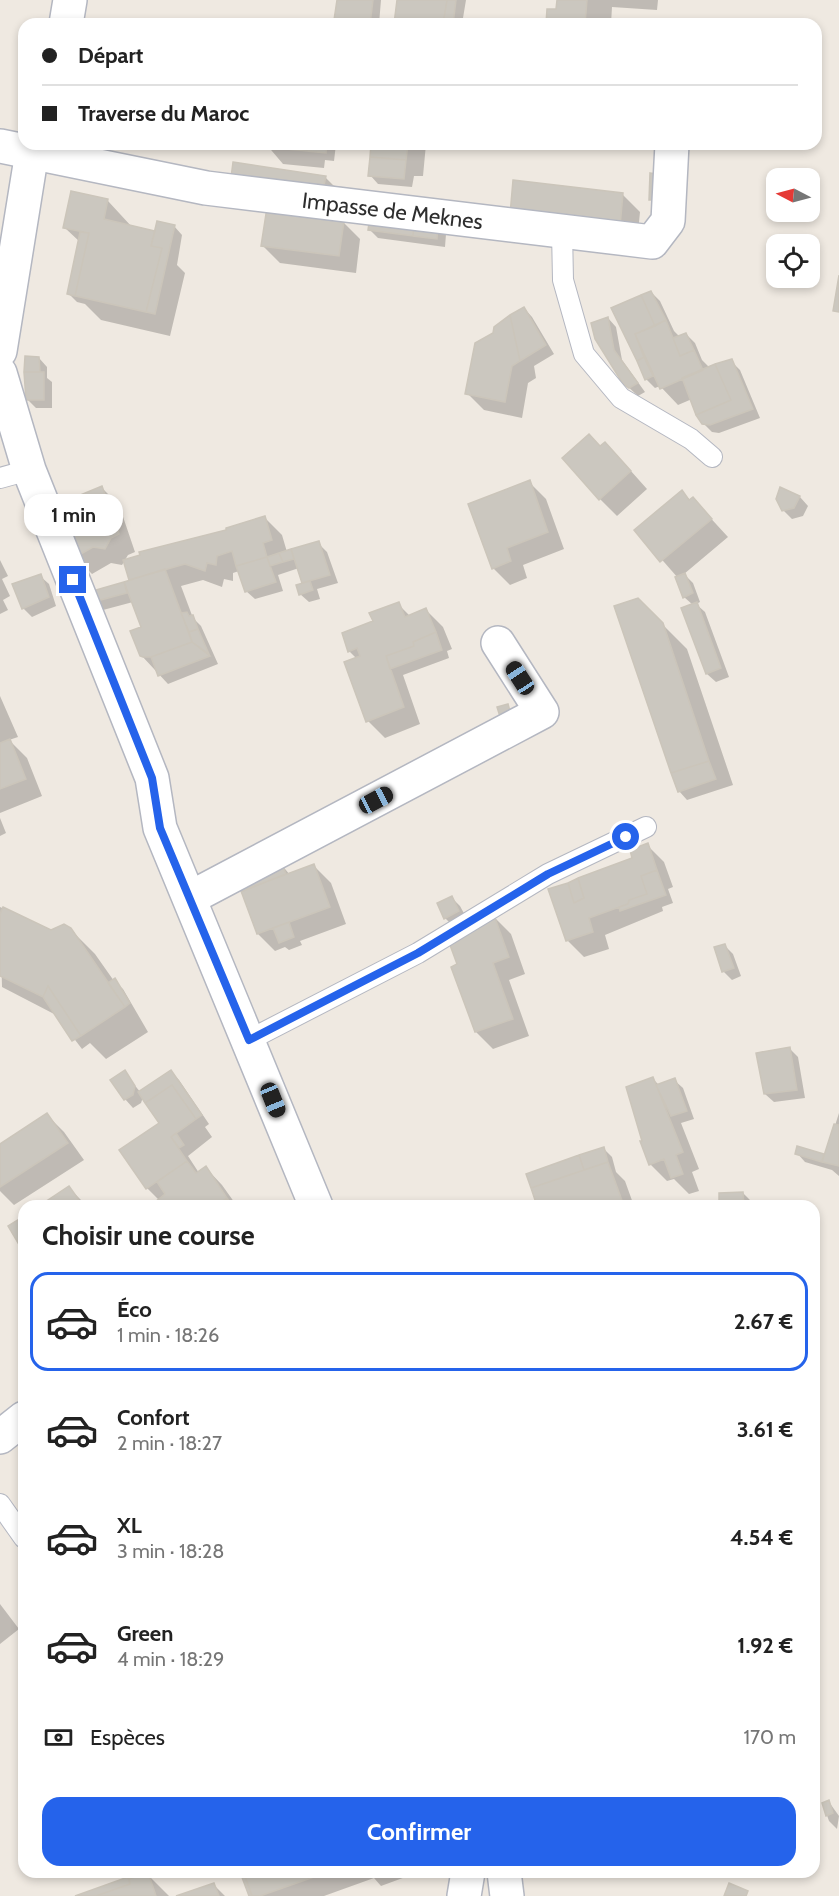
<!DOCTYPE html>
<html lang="fr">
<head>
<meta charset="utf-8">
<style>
	body { margin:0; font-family:Cabin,sans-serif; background:#f6f6f6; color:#222; height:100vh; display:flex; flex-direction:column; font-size:22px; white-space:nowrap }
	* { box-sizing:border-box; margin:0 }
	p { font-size:20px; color:#767676 }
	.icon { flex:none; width:33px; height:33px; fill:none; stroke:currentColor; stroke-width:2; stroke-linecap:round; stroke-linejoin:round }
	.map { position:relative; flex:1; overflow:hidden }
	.side { position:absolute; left:18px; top:1200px; width:802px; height:678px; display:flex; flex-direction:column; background:#fff; border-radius:18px; box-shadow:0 3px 9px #0003 }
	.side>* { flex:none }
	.hud { position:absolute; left:18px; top:18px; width:804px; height:132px; border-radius:18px; box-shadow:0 3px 9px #0003; display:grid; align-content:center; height:132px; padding:0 24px; background:#fff }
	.needle { width:39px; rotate:276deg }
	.fabs { position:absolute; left:766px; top:168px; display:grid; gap:12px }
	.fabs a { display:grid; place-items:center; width:54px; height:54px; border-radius:12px; background:#fff; box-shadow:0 3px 9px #0003; font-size:30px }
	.end { position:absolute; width:27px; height:27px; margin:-14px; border:8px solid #2563eb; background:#fff; box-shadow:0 0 0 3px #fff }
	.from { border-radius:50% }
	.bubble { position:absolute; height:42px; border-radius:18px; background:#fff; box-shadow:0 3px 9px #0003; font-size:20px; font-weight:700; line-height:42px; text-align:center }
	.car { position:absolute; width:18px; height:36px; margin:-18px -9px; border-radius:8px; box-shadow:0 0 4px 2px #0007; background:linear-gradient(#222 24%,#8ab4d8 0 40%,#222 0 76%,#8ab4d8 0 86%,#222 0) }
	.hud b { display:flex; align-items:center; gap:21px; height:57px; font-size:22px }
	.hud b+b { border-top:2px solid #e0e0e0 }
	.hud i { width:15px; height:15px; background:#222 }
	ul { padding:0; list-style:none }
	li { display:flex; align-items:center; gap:18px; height:99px; margin:0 12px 9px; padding:0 12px; border:3px solid transparent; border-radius:18px }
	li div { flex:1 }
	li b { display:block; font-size:22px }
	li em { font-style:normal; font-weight:700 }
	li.on { border-color:#2563eb }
	li>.icon { width:54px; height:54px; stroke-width:1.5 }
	h2 { padding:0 24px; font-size:27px; line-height:72px }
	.pay { display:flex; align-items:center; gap:15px; height:66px; padding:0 24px; font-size:22px }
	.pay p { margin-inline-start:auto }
	.button { display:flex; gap:12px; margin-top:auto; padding:12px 24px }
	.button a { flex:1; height:69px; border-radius:18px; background:#2563eb; color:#fff; font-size:24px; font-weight:700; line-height:69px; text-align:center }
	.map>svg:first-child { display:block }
</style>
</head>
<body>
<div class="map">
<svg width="839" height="1896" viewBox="0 0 839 1896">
	<rect width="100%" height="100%" fill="#efe9e1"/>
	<!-- shadow -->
	<path fill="#0003" d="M339 0H381L379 24H340L336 20Z
		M398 0H466L462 24H395Z
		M558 0H658L657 10 612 7 611 24H547L557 10Z
		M816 76 819 79 816 102Z
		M266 144H336L334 161 325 160 324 168 283 164Z
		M373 144H426L423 176H414L412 187 378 184 370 175Z
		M234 164 326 178 336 188Z
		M623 195 640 212 637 243 609 239Z
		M108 201 132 227 154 232 174 226 182 235 177 265 185 273 170 336 101 320 85 304 77 302 69 294 80 242 65 228Z
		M343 222 360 239 356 273 280 263 263 246Z
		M438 226 446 234 445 247 378 238 369 229Z
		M651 292 660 301 674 331 680 337 686 334 695 343 702 360 711 369 731 361 740 370 760 418 719 433 712 432 703 423 692 399 678 405 660 386 655 388 646 379 613 309Z
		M524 308 532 317 554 354 534 366 536 378 528 383 522 418 484 410 467 393 494 334Z
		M608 318 616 327 622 360 645 392 638 396 624 383 596 339Z
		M39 358 47 367V378L52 382V408H36L27 399Z
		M601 448 622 461 647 489 617 516 600 499Z
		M529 482 546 499 564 549 523 565 527 578 510 585 493 568Z
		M102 488 119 505 135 552 128 555 122 565 111 563 92 574 76 558Z
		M781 489 800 497 808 506 803 516 792 519 783 510Z
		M682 492 691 501 693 499 728 537 684 574 693 583 700 602 696 604 705 612 729 677 716 682 707 674 683 609 693 605 684 597 678 578 636 530Z
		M265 518 282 535 287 552 318 543 327 552 338 583 317 589 320 599 309 602 300 594 304 584 299 568 278 575 283 591 255 599 246 591 239 571 233 573V581L224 579 222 587 203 580 181 586 193 618 201 626 218 664 168 684 141 655 143 627 133 602 103 610 94 601 124 583 131 582 125 561Z
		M0 560 8 576 2 579 10 596 3 600 8 610 0 614Z
		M40 576 49 584 56 606 32 617 23 608Z
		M638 600 687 649 733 785 687 800 679 791Z
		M398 604 410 616 426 610 443 627 452 649 447 651 449 658 403 675 420 724 385 738 368 721 357 659 349 651 375 622Z
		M0 696 18 737 9 740 27 758 42 796 0 813Z
		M0 818 6 833 0 836Z
		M647 845 664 862 673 887 668 889 673 903 662 907 663 911 605 935 609 949 584 957 567 940Z
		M281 864 290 875 314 866 331 883 346 924 300 941 302 945 289 950 285 947 275 951 258 934 243 892Z
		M451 897 460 906 467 919 453 926 445 918Z
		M0 907 51 932 70 929 95 954 114 981 123 989 148 1032 106 1059 90 1043 82 1049 56 1015 2 987Z
		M494 917 511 934 525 974 509 980 529 1036 493 1049 476 1032 453 967 459 965Z
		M725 946 733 954 741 976 732 980 723 971Z
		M790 1049 798 1057 805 1098 774 1102 765 1094Z
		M124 1072 141 1093 171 1072 179 1080 209 1124 205 1127 212 1137 188 1156 199 1173 206 1168 222 1185 237 1206H159V1200L147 1188 161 1123 143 1097 141 1103 133 1108 125 1099 112 1080Z
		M653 1079 659 1085 674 1080 683 1088 694 1119 681 1123 699 1169 692 1172 699 1191 689 1194 674 1179 667 1181 650 1164 644 1142Z
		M839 1113V1176L832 1170 805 1162 797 1153 825 1157Z
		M47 1115 64 1132 84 1160 14 1205 0 1191V1146Z
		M604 1149 612 1157 616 1172 625 1181 634 1206H539L528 1175Z
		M69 1188 87 1206H42Z
		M743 1193 756 1206H693L720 1202Z
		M0 1604 19 1629 0 1644Z
		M829 1802 839 1816 837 1829 829 1821 823 1804Z
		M252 1872H419L381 1886 374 1878 324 1896H253Z
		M147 1874 169 1896H79L128 1879Z
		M214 1885 225 1896H181Z"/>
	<!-- building -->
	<path fill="#cbc7bf" stroke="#cbc5ba" stroke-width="1.5" d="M337 0H373L370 24 334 20Z
		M397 0H447L443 24H394Z
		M447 0H456L453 24H443Z
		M557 0H587L585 24H546L547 9H556Z
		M264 144H308L307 151 264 147Z
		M308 144H327L326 153 307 151Z
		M371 144H408L406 160 370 157Z
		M370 157 406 160 404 179 368 176Z
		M233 162 326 176 324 185 351 189 231 178Z
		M650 173 656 174 655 200H649Z
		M513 180 623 193 620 227 510 215Z
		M71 191 108 199 104 219 155 231 151 246 162 248 146 312 75 296 89 233 63 228Z
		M268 201 344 221 339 256 261 246Z
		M370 216 414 222 413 236 368 230Z
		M157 221 175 225 155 314 146 312 162 248 151 246Z
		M414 222 438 224 437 239 413 236Z
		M80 232 89 233 75 296 67 294Z
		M839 275V312L833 311Z
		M651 291 666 320 655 326 641 295Z
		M641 295 655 326 635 334 644 357 637 361 611 308Z
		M524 307 546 345 520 361 510 315Z
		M510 315 520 361 512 366 505 402 465 394 475 343 493 333 494 327Z
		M608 317 614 350 638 383 629 388 623 384 595 339 591 323Z
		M666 320 680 356 694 350 703 370 660 389 635 334Z
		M686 333 694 350 680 356 673 338Z
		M25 356 39 357 40 372H24Z
		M644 357 653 376 645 380 637 361Z
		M732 359 753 409 710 425 702 424 696 415 731 400 715 364Z
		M715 364 731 400 696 415 682 378Z
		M24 372H44V400H26Z
		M589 434 600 446 605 442 631 471 599 500 562 458Z
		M530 480 548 532 507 548 511 561 492 569 468 504Z
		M102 486 119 534 111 538 105 549 93 547 74 558 54 506Z
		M780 487 800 496 794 508 782 511 776 499Z
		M682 490 689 500 693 497 712 519 660 562 634 530Z
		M265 516 272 540 263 543 267 557 236 566 232 551 217 556 216 565 207 563 205 571 185 564 129 580 123 560 140 555 139 552 226 530V528Z
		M319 541 330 575 302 583 291 549Z
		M291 549 294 559 283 562 279 553Z
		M279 553 283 562 270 566 267 557Z
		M267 557 276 582 245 592 236 566Z
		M165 569 192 642 151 657H143L140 656 130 631 141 627 124 582Z
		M685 573 693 593 683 598 675 577Z
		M41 574 49 597 22 609 12 584Z
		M310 581 313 590 299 595 296 585Z
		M124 582 127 593 93 602 89 592Z
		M638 598 663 623 709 761 671 773 614 606Z
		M399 602 405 617 426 608 436 632 413 642 414 646 386 656 404 707 366 722 344 662 360 656 357 648 348 652 342 633 373 621 369 613Z
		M697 602 721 668 706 674 681 608Z
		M187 612 189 616 193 615 198 629 189 632 181 613Z
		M198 629 209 654 192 642 189 632Z
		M436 632 442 650 390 669 386 656 414 646 413 642Z
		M192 642 210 656 158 676 151 657Z
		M508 704 512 719 502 723 497 707Z
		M10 739 26 779 0 789V743Z
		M709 761 716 779 678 792 671 773Z
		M648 843 657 870 641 876 647 894 629 900 628 904 589 918 593 932 566 941 548 889 568 883 574 903 584 898 578 878 632 858 630 850Z
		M281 862 286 874 243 891 238 878Z
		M314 864 330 907 257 934 241 891Z
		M657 870 666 895 620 911 619 907 628 904 629 900 647 894 641 876Z
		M578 878 584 898 574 903 568 883Z
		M452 896 459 911 444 919 437 903Z
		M3 907 51 930 64 924 71 928 125 1007 81 1036 48 986 43 997 0 976V914Z
		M494 915 509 957 493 963 513 1019 475 1032 451 967 457 964 450 945Z
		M289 922 294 937 279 943 273 928Z
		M725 944 734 968 722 972 714 947Z
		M115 978 130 1003 125 1007 108 983Z
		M48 986 81 1036 72 1041 43 997Z
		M790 1047 797 1090 764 1094 756 1053Z
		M125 1070 135 1086 133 1095 124 1100 110 1080Z
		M171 1070 202 1115 196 1119 172 1085 145 1103 138 1092Z
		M653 1077 683 1152 676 1155 683 1174 671 1178 664 1159 649 1165 640 1141H642L626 1087Z
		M675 1078 687 1111 671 1116 656 1085Z
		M172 1085 196 1119 171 1137 187 1161 146 1189 119 1150 159 1123 145 1103Z
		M47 1113 68 1143 0 1187V1144Z
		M834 1124 839 1125V1166L822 1162Z
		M176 1133 184 1145 179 1148 171 1137Z
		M797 1146 824 1154 822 1162 795 1154Z
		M604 1147 608 1162 584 1170 579 1155Z
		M579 1155 584 1170 531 1188 526 1174Z
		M187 1161 196 1173 206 1166 227 1198 216 1206H157L155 1202 165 1194 157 1182Z
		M608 1162 624 1206H602L601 1203 590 1206H537L531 1188Z
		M69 1186 81 1203 78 1206H39Z
		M743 1192 744 1206H691V1201H719V1193Z
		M227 1198 233 1206H216Z
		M24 1216V1253L8 1226Z
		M829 1800 833 1813 826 1816 822 1803Z
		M148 1872 156 1896H96L130 1884 129 1879Z
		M240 1872H243L252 1896H249Z
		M247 1872H328L260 1896H252L244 1873Z
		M128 1877 130 1884 96 1896H75Z
		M214 1883 219 1896H176Z
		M729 1883 748 1891 746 1896H724Z"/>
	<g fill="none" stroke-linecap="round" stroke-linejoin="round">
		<defs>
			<path id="service" d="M562 231 563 280 584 354 621 398 691 439 712 457
				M0 478 29 470
				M249 1040 418 953 548 874 646 827
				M0 1504 24 1538"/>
			<g id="minor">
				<path d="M66 24 70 0"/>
				<path id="s1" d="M0 146 206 188 652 242 668 221 672 144"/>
				<path d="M0 351 32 152 36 144"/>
				<path d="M0 373 29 470 152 778 160 828 316 1206"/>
				<path d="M190 898 542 712 498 643"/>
				<path d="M0 1437 24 1418"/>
				<path d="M504 1872 507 1896"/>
				<path d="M464 1896 468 1872"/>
			</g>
		</defs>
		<!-- service casing -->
		<use href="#service" stroke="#b4b7c1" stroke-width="22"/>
		<!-- minor casing -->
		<use href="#minor" stroke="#b4b7c1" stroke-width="36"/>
		<!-- service -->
		<use href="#service" stroke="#fff" stroke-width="20"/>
		<!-- minor -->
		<use href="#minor" stroke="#fff" stroke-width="33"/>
	</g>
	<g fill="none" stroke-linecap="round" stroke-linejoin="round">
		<!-- route -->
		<path stroke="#2563eb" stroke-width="8" d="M73 580 152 778 160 828 249 1040 418 953 548 874 626 837"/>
	</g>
	<g text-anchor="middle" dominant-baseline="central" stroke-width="4.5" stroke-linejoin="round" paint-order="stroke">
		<!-- street labels -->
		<g font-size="22" fill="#2e2e2e" stroke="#fff">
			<text stroke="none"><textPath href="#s1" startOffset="398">Impasse de Meknes</textPath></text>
		</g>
	</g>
</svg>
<div class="fabs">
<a><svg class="needle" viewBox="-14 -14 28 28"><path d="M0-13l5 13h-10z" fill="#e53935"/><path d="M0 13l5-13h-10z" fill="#767676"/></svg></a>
<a><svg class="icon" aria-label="locate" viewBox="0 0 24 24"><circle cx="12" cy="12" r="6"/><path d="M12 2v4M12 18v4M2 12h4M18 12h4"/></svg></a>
</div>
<i class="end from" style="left:626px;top:837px"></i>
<i class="end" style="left:73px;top:580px"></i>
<div class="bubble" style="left:24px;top:494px;width:99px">1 min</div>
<i class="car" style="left:520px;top:678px;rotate:327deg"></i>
<i class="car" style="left:376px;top:800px;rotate:62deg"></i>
<i class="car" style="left:273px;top:1100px;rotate:158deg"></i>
<div class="hud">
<b><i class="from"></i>Départ</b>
<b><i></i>Traverse du Maroc</b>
</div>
<section class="side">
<h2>Choisir une course</h2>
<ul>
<li class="on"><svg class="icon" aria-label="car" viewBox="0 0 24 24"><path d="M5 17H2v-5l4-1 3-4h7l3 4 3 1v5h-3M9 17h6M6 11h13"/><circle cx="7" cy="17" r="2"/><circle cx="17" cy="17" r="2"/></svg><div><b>Éco</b><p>1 min · 18:26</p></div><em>2.67 €</em></li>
<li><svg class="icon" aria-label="car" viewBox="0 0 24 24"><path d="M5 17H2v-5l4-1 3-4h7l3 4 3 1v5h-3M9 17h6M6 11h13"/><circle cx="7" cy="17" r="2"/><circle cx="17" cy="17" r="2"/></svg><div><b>Confort</b><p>2 min · 18:27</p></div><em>3.61 €</em></li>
<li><svg class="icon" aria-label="car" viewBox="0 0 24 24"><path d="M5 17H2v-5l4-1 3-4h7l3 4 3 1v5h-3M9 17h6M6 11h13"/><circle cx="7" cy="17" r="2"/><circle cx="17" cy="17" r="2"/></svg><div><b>XL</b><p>3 min · 18:28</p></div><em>4.54 €</em></li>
<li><svg class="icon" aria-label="car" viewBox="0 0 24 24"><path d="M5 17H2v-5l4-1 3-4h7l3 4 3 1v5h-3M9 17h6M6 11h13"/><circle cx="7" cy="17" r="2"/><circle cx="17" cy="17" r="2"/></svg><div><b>Green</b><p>4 min · 18:29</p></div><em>1.92 €</em></li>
</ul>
<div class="pay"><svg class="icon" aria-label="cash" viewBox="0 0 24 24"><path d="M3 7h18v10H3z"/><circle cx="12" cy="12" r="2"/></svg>Espèces<p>170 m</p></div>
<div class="button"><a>Confirmer</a></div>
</section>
</div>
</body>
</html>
